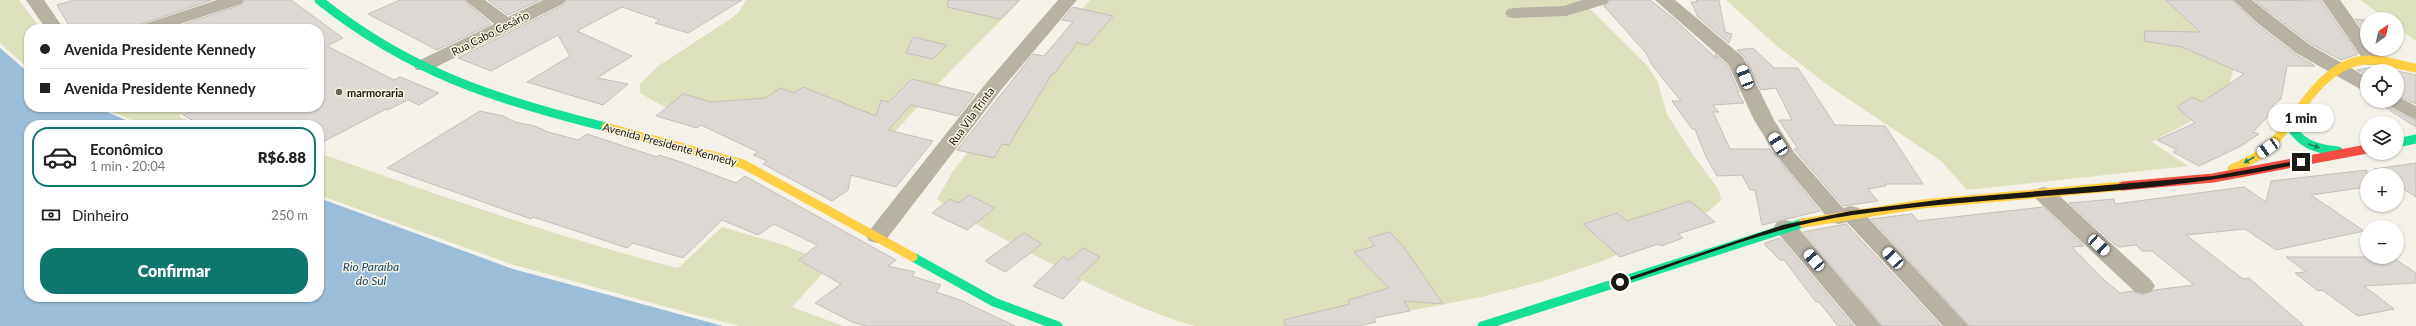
<!DOCTYPE html>
<html lang="pt">
<head>
<meta charset="utf-8">
<style>
	body { margin:0; font-family:Lato,sans-serif; background:#f2f2f2; color:#222; height:100vh; display:flex; flex-direction:column; font-size:15px; white-space:nowrap }
	* { box-sizing:border-box; margin:0 }
	p { font-size:13px; color:#767676 }
	.icon { flex:none; width:22px; height:22px; fill:none; stroke:currentColor; stroke-width:2; stroke-linecap:round; stroke-linejoin:round }
	.map { position:relative; flex:1; overflow:hidden }
	.drawer { position:absolute; left:24px; top:120px; width:300px; height:182px; display:flex; flex-direction:column; background:#fff; border-radius:16px; box-shadow:0 1px 3px #0004 }
	.drawer>* { flex:none }
	.hud { position:absolute; left:24px; top:24px; width:300px; height:88px; border-radius:16px; box-shadow:0 1px 3px #0004; display:grid; align-content:center; height:88px; padding:0 16px; background:#fff }
	.needle { width:26px; rotate:33deg }
	.fabs { position:absolute; left:2360px; top:12px; display:grid; gap:8px }
	.fabs a { display:grid; place-items:center; width:44px; height:44px; border-radius:50%; background:#fff; box-shadow:0 1px 3px #0004; font-size:20px }
	.end { position:absolute; width:18px; height:18px; margin:-9px; border:5px solid #1b1912; background:#fff; box-shadow:0 0 0 2px #fff }
	.from { border-radius:50% }
	.bubble { position:absolute; height:28px; border-radius:14px; background:#fff; box-shadow:0 1px 3px #0004; font-size:13px; font-weight:800; line-height:28px; text-align:center }
	.car { position:absolute; width:12px; height:24px; margin:-12px -6px; border-radius:5px; box-shadow:0 0 3px 1px #0007; background:linear-gradient(#fff 24%,#345 0 40%,#fff 0 76%,#345 0 86%,#fff 0) }
	.hud b { display:flex; align-items:center; gap:14px; height:38px; font-size:15px }
	.hud b+b { border-top:1px solid #e0e0e0 }
	.hud i { width:10px; height:10px; background:#222 }
	ul { padding:7px 0 0; list-style:none }
	li { display:flex; align-items:center; gap:12px; height:60px; margin:0 8px 6px; padding:0 8px; border:2px solid transparent; border-radius:16px }
	li div { flex:1 }
	li b { display:block; font-size:15px }
	li em { font-style:normal; font-weight:800 }
	li.selected { border-color:#0f766e }
	li>.icon { width:36px; height:36px; stroke-width:1.5 }
	.pay { display:flex; align-items:center; gap:10px; height:44px; padding:0 16px; font-size:15px }
	.pay p { margin-inline-start:auto }
	.button { display:flex; gap:8px; margin-top:auto; padding:8px 16px }
	.button a { flex:1; height:46px; border-radius:16px; background:#0f766e; color:#fff; font-size:16px; font-weight:800; line-height:46px; text-align:center }
	.map>svg:first-child { display:block }
</style>
</head>
<body>
<div class="map">
<svg width="2416" height="326" viewBox="0 0 2416 326">
	<rect width="100%" height="100%" fill="#f4f2e8"/>
	<!-- green -->
	<path fill="#dce0bb" d="M0 0H19L41 29H29V69L0 43Z
		M746 0H1021L943 79 855 176 845 175 683 114 659 104 640 93V84L657 67 730 19 739 12Z
		M1090 0H1581L1648 66 1658 83 1667 114 1693 155 1719 190 1721 200 1709 211 1603 261 1543 281 1481 297 1332 326H1195C1113 303 1031 251 954 213L937 199 953 171Z
		M1726 0H2186L2234 63C2231 109 2187 122 2152 142L2188 166 1967 190 1941 161 1832 88 1778 47Z
		M2361 0H2416V41L2397 27V19H2386Z
		M101 107H197L179 116 195 125H144Z
		M319 153C438 195 556 237 678 268L722 227 784 245 831 264 792 307 843 326H741L696 315 511 264 319 195Z"/>
	<!-- water -->
	<path fill="#9abed9" d="M0 48 29 73V107H96L137 125H29V297H319V198L513 269 723 326H0Z"/>
	<!-- building -->
	<path fill="#ddd8d3" stroke="#c4beba" d="M74 0H212L141 24 137 29H71L57 5Z
		M245 0H291L343 38 327 46 394 80 400 77 439 93 419 105 408 100 388 110 386 109 319 144V125H202L183 115 201 107H319V29H170L241 5Z
		M400 0H464L491 24 437 50 368 14Z
		M488 0H540L508 15Z
		M567 0H742L688 33 655 23 660 20 622 7 577 31 632 56 597 78 628 84 603 105 527 82 570 56 558 35 491 71 458 58 564 5Z
		M948 0H1019L1000 19 947 7Z
		M1610 0H1650L1673 18 1717 59 1715 54 1727 65 1739 92H1737L1744 103 1713 105 1719 112H1713L1730 149H1770L1820 211 1762 225 1755 190H1750L1742 175 1717 176 1706 157 1695 129H1692L1672 101H1681L1652 65 1646 53 1604 6Z
		M1696 0H1719L1725 32 1732 34 1729 43 1698 17 1691 2H1697Z
		M2166 0H2232L2255 23 2295 54 2315 66H2287L2281 99 2272 106 2276 108 2253 132 2259 134 2241 146 2199 166 2173 152 2177 150 2157 140 2195 123 2177 107 2192 97 2202 102 2244 74 2182 47 2144 41 2145 31 2200 32Z
		M2254 0 2321 1 2358 54 2341 60 2311 44Z
		M1073 7 1113 16 1088 45 1077 43 1054 74H1052L1009 145 1002 144 994 158 957 150 1033 54 1044 56 1073 22 1062 20Z
		M2355 19 2364 20 2367 24V35Z
		M913 37 947 45 933 59 906 53Z
		M1753 48 1774 68H1798L1835 125 1885 126 1923 184H1885L1886 186 1868 189 1878 201 1843 206 1794 149H1798L1779 120H1792L1776 88 1761 90 1744 56 1737 50Z
		M2374 67 2381 68 2396 71H2367V75L2357 70Z
		M2397 71 2416 75V104L2397 95Z
		M912 79 975 94 958 116 911 105 888 130 933 141 896 187 851 175 848 190 832 201 763 164 767 161 753 155 758 152 701 125 697 128 656 116 683 94 711 102 766 98 780 88 794 93 803 87 876 116 881 100 889 102Z
		M2375 101H2383L2386 106 2416 121V127Z
		M480 111 503 116 515 122 535 126 548 132 578 140 587 134 657 157 659 155 681 162 736 183 745 176 896 260 888 266 915 272 912 276 941 285 936 292 960 300 1015 326H866L852 322 815 303 841 284 799 260 817 245 774 224 758 235 722 220 683 258 633 243 627 248 564 227 533 217 531 219 387 168Z
		M2416 163V197L2397 185V175H2382L2374 169Z
		M2367 170V187L2311 195 2364 231 2276 250 2245 229 2186 235 2243 279 2249 278 2304 326H1970L1871 219 1912 214 1918 221 2043 207 2084 246 2072 247 2103 279 2120 293 2132 291 2143 295 2154 290 2194 285 2152 251H2142L2136 245 2119 247 2113 243 2069 203 2114 199 2115 204 2244 187 2266 202 2271 181Z
		M969 195 995 208 967 230 932 213 950 199 958 203Z
		M1690 201 1715 222 1678 234 1683 238 1661 246 1658 244 1620 257 1583 224 1617 213 1627 221Z
		M1846 224 1941 326H1883L1803 232Z
		M1390 232 1403 246 1443 304 1404 301 1410 311 1374 318 1376 322 1359 326H1285L1284 320 1350 304 1348 300 1389 288 1354 252 1375 246 1369 238Z
		M1024 233 1042 244 1005 272 985 261Z
		M1780 238 1854 326H1838L1819 302H1816L1784 260H1780L1765 245V243Z
		M1083 248 1100 257 1077 279 1081 280 1063 299 1033 286 1063 257 1069 260Z
		M2286 257H2392L2416 273V283L2364 286 2394 309 2358 316 2322 290 2318 291 2295 273 2306 272Z"/>
	<g fill="none" stroke-linecap="round" stroke-linejoin="round">
		<!-- street -->
		<path fill="#b8b2a5" fill-rule="evenodd" d="M26 0H44L64 29H46Z
			M217 0H244L241 4 165 29H138L141 25Z
			M465 0H485L508 17 543 0H566L563 4 430 70H416L414 66 416 62 494 24Z
			M1058 0H1077L1001 90 885 241 877 243 869 241 866 236 869 231 987 82Z
			M1582 0H1609L1606 4 1566 16 1514 18 1508 17 1505 13 1508 9 1514 8 1564 6Z
			M1655 0H1675L1743 57 1774 120 1794 152 1843 208 1851 206 1859 208 1969 326H1943L1847 222 1839 224 1831 222 1776 155 1754 120 1728 64Z
			M2233 0H2252L2310 45 2367 77V91L2360 89 2296 53 2256 22Z
			M2322 0H2340L2367 38V49H2375L2383 61 2381 65H2367Z
			M2397 96 2416 106V120L2387 105 2384 101H2397Z
			M2044 187 2052 189 2151 280 2155 286 2151 292 2143 294 2135 292 2036 199 2033 194 2036 189Z
			M1785 220 1793 222 1882 326H1856L1777 232 1774 227 1777 222Z"/>
		<!-- fast -->
		<path stroke="#16e098" stroke-width="9" d="M319 0C409 72 496 100 606 127
			M2289 123C2299 144 2316 149 2338 151
			M2397 143 2416 139
			M913 257 994 302 1058 326
			M1482 326 1803 223"/>
		<!-- slow -->
		<path stroke="#ffcf43" stroke-width="9" d="M606 127 743 164 913 257
			M2232 169C2245 163 2259 157 2269 147 2297 120 2317 70 2358 61 2377 57 2398 65 2416 68
			M1803 223 1922 204 2123 186"/>
		<!-- jam -->
		<path stroke="#f24e42" stroke-width="9" d="M2123 186 2213 178 2367 149"/>
	</g>
	<!-- one-way arrows -->
	<defs><path id="oneway-solid" d="M-6-.8H1V-3.2L6.5 0L1 3.2V.8H-6Z"/></defs>
	<g fill="#18865c">
		<use href="#oneway-solid" transform="translate(2314 146) rotate(19)"/>
		<use href="#oneway-solid" transform="translate(2249 160) rotate(150)"/>
	</g>
	<!-- route -->
	<path fill="#1b1912" d="M2301 160 2303 163C2156 197 2002 193 1853 215 1774 226 1697 258 1622 283L1616 282 1783 225 1851 211 1946 199 2213 176Z"/>
	<!-- markers -->
	<circle fill="#67655d" stroke="#faf5e2" stroke-width="1.5" cx="339" cy="92" r="4"/>
	<g text-anchor="middle" dominant-baseline="central" stroke-width="3" stroke-linejoin="round" paint-order="stroke">
		<!-- street labels -->
		<g font-size="11" fill="#1b1912" stroke="#faf5e2">
			<text transform="translate(490 33) rotate(-27)">Rua Cabo Cesário</text>
			<text transform="translate(971 116) rotate(-54)">Rua Vila Trinta</text>
			<text transform="translate(670 144) rotate(15)">Avenida Presidente Kennedy</text>
		</g>
		<!-- poi labels -->
		<g font-size="11" font-weight="bold" fill="#1b1912" stroke="#faf5e2" text-anchor="start">
			<text x="347" y="92">marmoraria</text>
		</g>
		<!-- water labels -->
		<g font-size="12" font-style="italic" fill="#0d4a73" stroke="#faf5e2">
			<text x="371" y="266">Rio Paraíba<tspan x="371" dy="14">do Sul</tspan></text>
		</g>
	</g>
</svg>
<div class="fabs">
<a><svg class="needle" viewBox="-14 -14 28 28"><path d="M0-13l5 13h-10z" fill="#e53935"/><path d="M0 13l5-13h-10z" fill="#767676"/></svg></a>
<a><svg class="icon" aria-label="locate" viewBox="0 0 24 24"><circle cx="12" cy="12" r="6"/><path d="M12 2v4M12 18v4M2 12h4M18 12h4"/></svg></a>
<a><svg class="icon" aria-label="layers" viewBox="0 0 24 24"><path d="M12 4l9 5-9 5-9-5zM3 14l9 5 9-5"/></svg></a>
<a>+</a>
<a>−</a>
</div>
<i class="end from" style="left:1620px;top:282px"></i>
<i class="end" style="left:2301px;top:162px"></i>
<div class="bubble" style="left:2268px;top:104px;width:66px">1 min</div>
<i class="car" style="left:1745px;top:77px;rotate:339deg"></i>
<i class="car" style="left:1778px;top:144px;rotate:327deg"></i>
<i class="car" style="left:2268px;top:148px;rotate:236deg"></i>
<i class="car" style="left:2099px;top:245px;rotate:133deg"></i>
<i class="car" style="left:1893px;top:258px;rotate:317deg"></i>
<i class="car" style="left:1814px;top:260px;rotate:319deg"></i>
<div class="hud">
<b><i class="from"></i>Avenida Presidente Kennedy</b>
<b><i></i>Avenida Presidente Kennedy</b>
</div>
<section class="drawer">
<ul>
<li class="selected"><svg class="icon" aria-label="car" viewBox="0 0 24 24"><path d="M5 17H2v-5l4-1 3-4h7l3 4 3 1v5h-3M9 17h6M6 11h13"/><circle cx="7" cy="17" r="2"/><circle cx="17" cy="17" r="2"/></svg><div><b>Econômico</b><p>1 min · 20:04</p></div><em>R$6.88</em></li>
</ul>
<div class="pay"><svg class="icon" aria-label="cash" viewBox="0 0 24 24"><path d="M3 7h18v10H3z"/><circle cx="12" cy="12" r="2"/></svg>Dinheiro<p>250 m</p></div>
<div class="button"><a>Confirmar</a></div>
</section>
</div>
</body>
</html>
